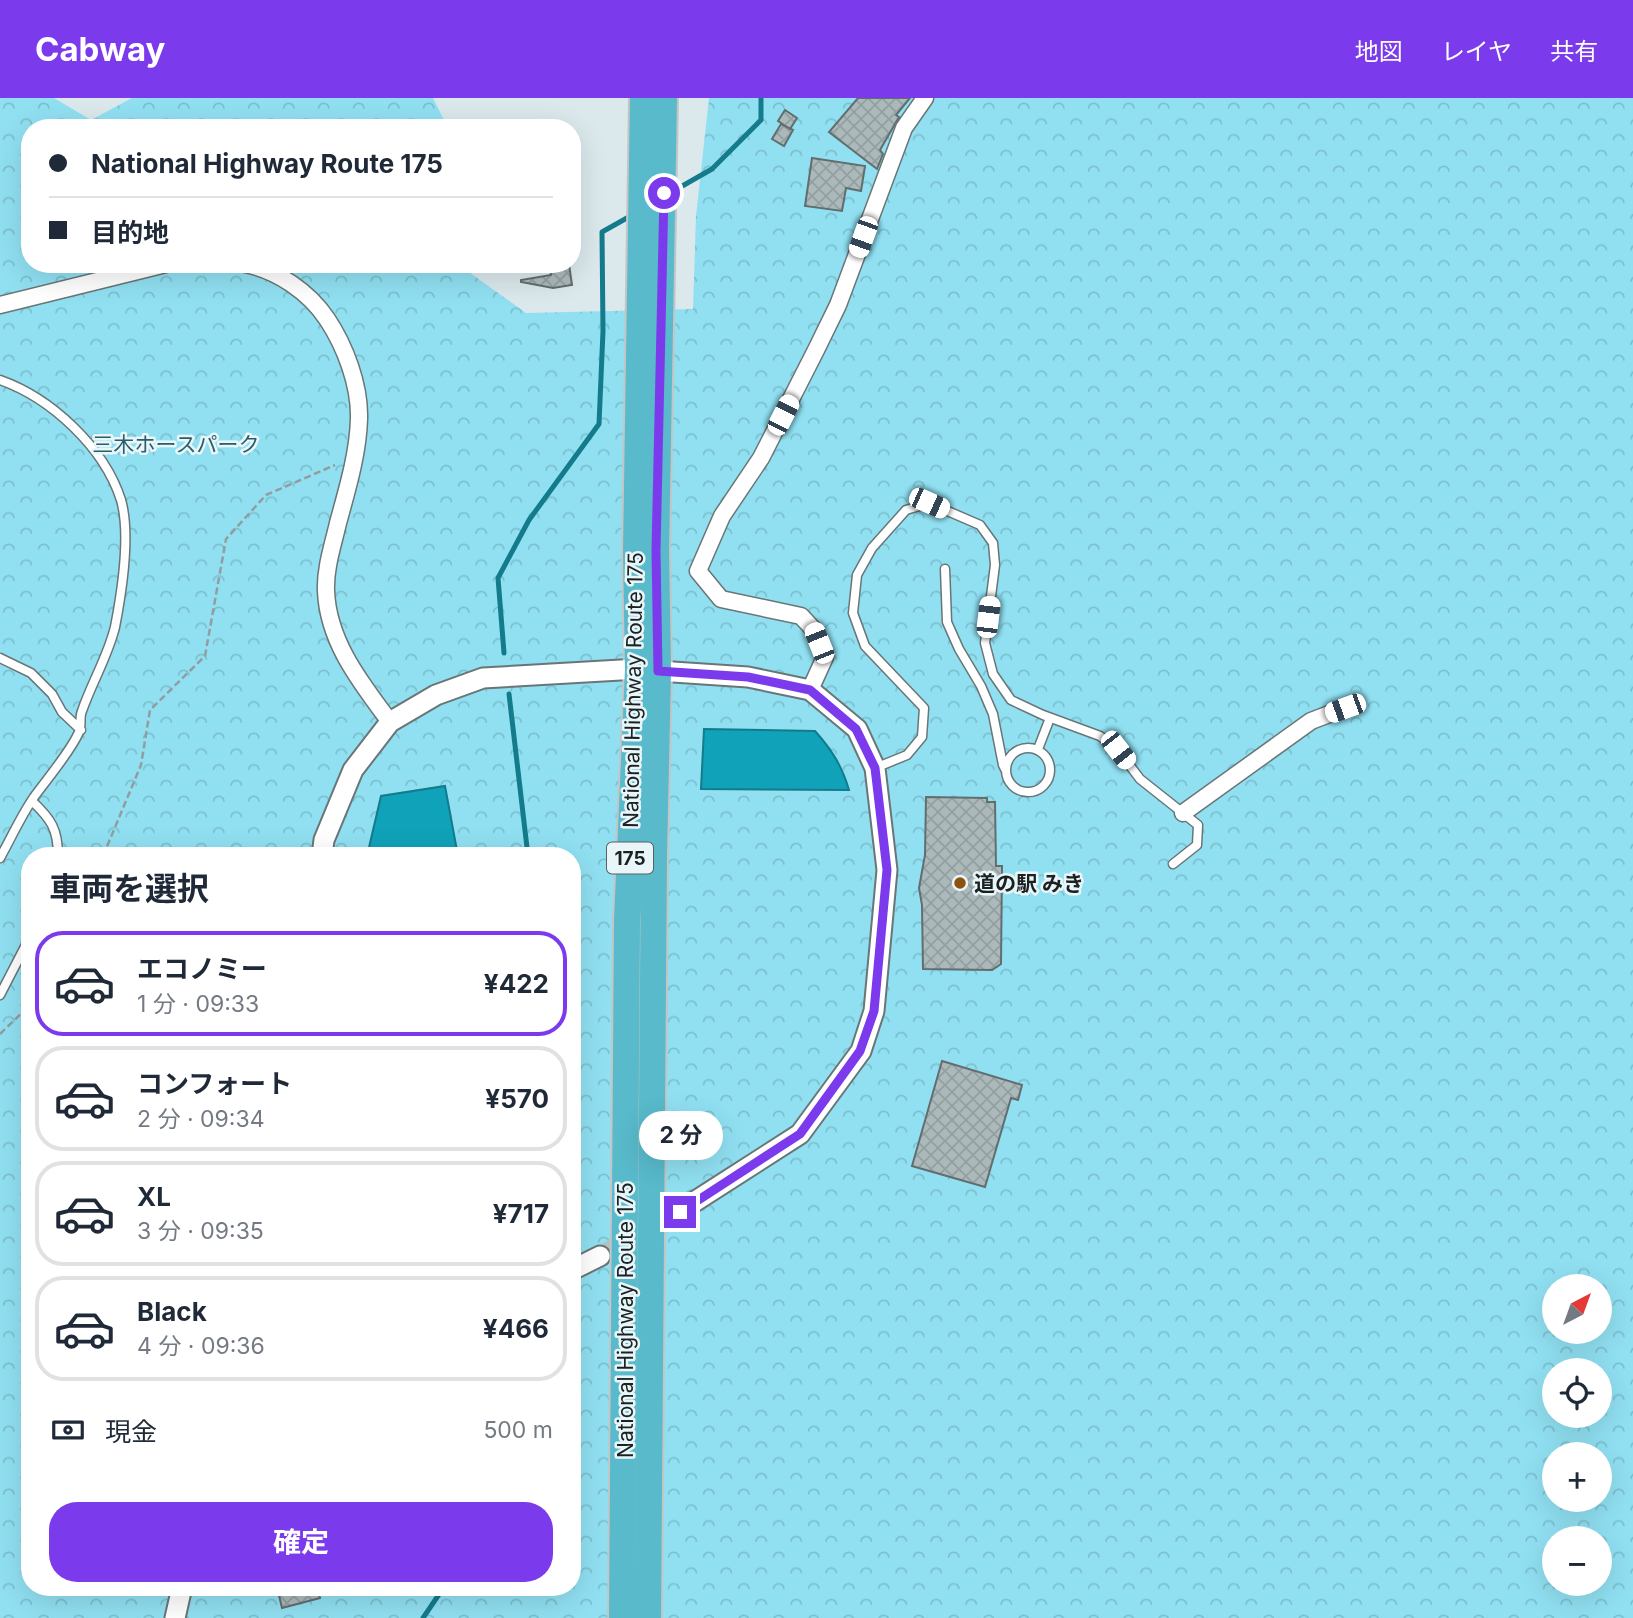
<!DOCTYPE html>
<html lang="ja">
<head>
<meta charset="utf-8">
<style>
	body { margin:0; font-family:Inter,"Noto Sans JP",sans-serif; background:#f2f2f3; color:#1f2937; height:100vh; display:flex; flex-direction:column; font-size:26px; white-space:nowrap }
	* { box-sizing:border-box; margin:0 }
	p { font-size:23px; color:#747a83 }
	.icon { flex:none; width:38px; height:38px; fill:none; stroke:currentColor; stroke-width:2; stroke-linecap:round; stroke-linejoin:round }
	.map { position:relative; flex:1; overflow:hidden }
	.sheet { position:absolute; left:21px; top:749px; width:560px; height:749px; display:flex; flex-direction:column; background:#fff; border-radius:28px; box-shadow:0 7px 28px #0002 }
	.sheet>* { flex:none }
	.hud { position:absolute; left:21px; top:21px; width:560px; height:154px; border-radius:28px; box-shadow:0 7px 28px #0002; display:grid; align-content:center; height:154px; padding:0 28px; background:#fff }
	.needle { width:46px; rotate:41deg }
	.tools { position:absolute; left:1542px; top:1176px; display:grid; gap:14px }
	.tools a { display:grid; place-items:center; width:70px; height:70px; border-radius:50%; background:#fff; box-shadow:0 7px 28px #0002; font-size:35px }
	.end { position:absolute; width:32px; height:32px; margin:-16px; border:9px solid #7c3aed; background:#fff; box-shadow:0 0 0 4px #fff }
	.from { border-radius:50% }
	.bubble { position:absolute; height:49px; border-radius:24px; background:#fff; box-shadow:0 7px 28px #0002; font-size:23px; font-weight:700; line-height:49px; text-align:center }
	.car { position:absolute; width:21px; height:42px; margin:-21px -10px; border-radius:9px; box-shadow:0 0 5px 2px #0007; background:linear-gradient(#fff 24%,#345 0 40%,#fff 0 76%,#345 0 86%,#fff 0) }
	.hud b { display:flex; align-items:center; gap:24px; height:66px; font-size:26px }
	.hud b+b { border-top:2px solid #e0e1e3 }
	.hud i { width:18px; height:18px; background:#1f2937 }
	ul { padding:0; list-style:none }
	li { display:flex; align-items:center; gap:21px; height:105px; margin:0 14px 10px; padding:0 14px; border:4px solid #e0e1e3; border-radius:28px }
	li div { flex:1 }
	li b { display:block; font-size:26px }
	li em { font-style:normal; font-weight:700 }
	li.current { border-color:#7c3aed }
	li>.icon { width:63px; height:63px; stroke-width:1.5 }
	h2 { padding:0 28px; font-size:32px; line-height:84px }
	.pay { display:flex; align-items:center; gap:18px; height:77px; padding:0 28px; font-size:26px }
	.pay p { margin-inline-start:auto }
	.cta { display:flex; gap:14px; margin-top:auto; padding:14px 28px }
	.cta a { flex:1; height:80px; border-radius:28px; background:#7c3aed; color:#fff; font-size:28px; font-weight:700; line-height:80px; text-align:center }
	header { display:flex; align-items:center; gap:42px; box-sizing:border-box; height:98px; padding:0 35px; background:#7c3aed; color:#fff }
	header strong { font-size:33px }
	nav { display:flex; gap:38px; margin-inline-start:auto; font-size:24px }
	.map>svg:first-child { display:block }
</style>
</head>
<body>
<header>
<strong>Cabway</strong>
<nav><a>地図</a><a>レイヤ</a><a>共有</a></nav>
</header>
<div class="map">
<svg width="1633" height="1520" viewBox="0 0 1633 1520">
	<defs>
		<pattern id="forest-crowns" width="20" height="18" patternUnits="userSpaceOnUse" patternTransform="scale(1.75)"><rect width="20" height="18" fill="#90e0f2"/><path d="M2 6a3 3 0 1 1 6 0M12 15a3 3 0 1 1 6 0" fill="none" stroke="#7cc0cf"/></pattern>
		<pattern id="building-cross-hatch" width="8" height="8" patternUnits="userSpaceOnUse" patternTransform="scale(1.75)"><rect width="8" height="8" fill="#acb9bb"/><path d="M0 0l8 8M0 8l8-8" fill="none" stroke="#939fa0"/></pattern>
	</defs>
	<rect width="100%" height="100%" fill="#dbe9ec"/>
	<!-- forest -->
	<path fill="url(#forest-crowns)" fill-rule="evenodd" d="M0 0H54L91 22 132 0H433L448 30H30V166H465L466 172 526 215 693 211 696 118 709 0H1633V1520H0ZM30 758H572V1489H30ZM1554 1188H1600V1234H1554ZM1554 1272H1600V1318H1554ZM1554 1356H1600V1402H1554ZM1554 1440H1600V1486H1554Z"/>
	<!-- water -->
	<path fill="#10a2b9" stroke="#137b8b" stroke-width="2" d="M704 631 815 633C832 652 842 668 849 692L701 691Z
		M445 688 458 758H367L381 698Z"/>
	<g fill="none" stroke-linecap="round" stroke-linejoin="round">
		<!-- stream -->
		<path stroke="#137b8b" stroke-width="5" d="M670 95 712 71 761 22V0
			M504 555 498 480 529 422 599 326 603 233 602 134 634 116
			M509 596 528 758
			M423 1520 444 1489"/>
	</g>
	<!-- building -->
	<path fill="url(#building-cross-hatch)" stroke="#626d70" stroke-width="2" d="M858 0H910L896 17 899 19 880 52 883 56 877 71 829 34Z
		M785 12 797 20 790 31 778 23Z
		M781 26 793 32 784 48 772 41Z
		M812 60 865 68 861 93 846 90 842 113 805 108Z
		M550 166H569L572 187 553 190 521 184V182L551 177Z
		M926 699 987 700V704H995L996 768H1002L1001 866 992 872 923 871 922 807 919 790 925 757Z
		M942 963 1022 987 1018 1002 1011 1000 985 1089 912 1068Z
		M277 1489H317L320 1500 282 1510Z"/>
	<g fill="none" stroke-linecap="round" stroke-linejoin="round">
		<!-- tertiary-tunnel -->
		<path stroke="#b5c1c3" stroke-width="19" stroke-dasharray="19 10" stroke-linecap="butt" d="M600 1158 680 1113"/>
		<defs>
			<path id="service" d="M0 282C51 300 104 349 121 402 131 437 122 493 115 529 108 558 92 584 82 613 79 619 82 627 79 634 71 653 47 681 34 699 21 718 11 740 0 760
				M945 471 947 524 959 551 981 588 993 616 1003 667 1006 673
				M0 560 31 575 52 596 62 614 81 632
				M1006 672a22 22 0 1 1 44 0a22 22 0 1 1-44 0Z
				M1038 651 1050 620
				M875 670 907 657 922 639 924 610 865 548 853 515 857 477 872 450 906 412 929 405 980 427 993 445 995 467 985 545 993 576 1011 602 1043 617 1100 638 1118 652 1140 681 1198 727 1197 747 1173 766
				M32 703C51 721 58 731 58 758
				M0 897 30 839"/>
			<path id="minor" d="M245 166C277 172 309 194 327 221 345 248 360 287 359 321 358 356 347 392 338 425 333 447 325 470 326 493 328 544 361 585 390 624
				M0 207 166 166
				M810 592 825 559 814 532 801 518 721 501 698 473 722 418 761 360 816 252 838 207 904 30 925 0
				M1183 715 1311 623 1345 610"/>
			<path id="tertiary" d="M658 573 748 579 810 592 857 631 875 670 887 772 874 913 861 953 800 1036 680 1113
				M322 758 324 742 353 672 390 624 436 597 483 580 638 571
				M572 1172 600 1158
				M175 1520 182 1489"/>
			<path id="trunk" d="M622 1520 627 823 638 571 636 455 643 0
				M648 1520 654 758 658 573 656 453 664 0"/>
		</defs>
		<!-- service casing -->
		<use href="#service" stroke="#697577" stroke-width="11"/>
		<!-- minor casing -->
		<use href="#minor" stroke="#697577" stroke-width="19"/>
		<!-- tertiary casing -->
		<use href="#tertiary" stroke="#697577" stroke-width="23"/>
		<!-- trunk casing -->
		<use href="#trunk" stroke="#c4c5c5" stroke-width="30"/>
		<!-- path -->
		<path stroke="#929d9f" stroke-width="2.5" stroke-dasharray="7 3.5" stroke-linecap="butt" d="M103 758 141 667 150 612 205 558 226 441 266 397 335 367
			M0 936 30 907"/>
		<!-- service -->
		<use href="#service" stroke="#fff" stroke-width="8"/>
		<!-- minor -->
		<use href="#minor" stroke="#fff" stroke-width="16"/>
		<!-- tertiary -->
		<use href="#tertiary" stroke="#fff" stroke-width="19"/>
		<!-- trunk -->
		<use href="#trunk" stroke="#58bacb" stroke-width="26"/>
	</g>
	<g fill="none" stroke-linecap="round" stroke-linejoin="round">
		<!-- route -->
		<path stroke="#7c3aed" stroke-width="9" d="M664 95 656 453 658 573 748 579 810 592 856 631 875 670 887 772 874 913 860 953 800 1036 680 1114"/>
	</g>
	<!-- markers -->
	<circle fill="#8d530e" stroke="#e9f6f9" stroke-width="2.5" cx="960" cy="785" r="7"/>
	<g text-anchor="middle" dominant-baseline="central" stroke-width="5" stroke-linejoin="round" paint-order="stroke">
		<!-- shield labels -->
		<rect fill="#e9f6f9" stroke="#596062" stroke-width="2" x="607" y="744.5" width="46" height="31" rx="5"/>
		<g font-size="19" font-weight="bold" fill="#1b2021">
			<text x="630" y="760">175</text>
		</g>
		<!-- park labels -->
		<g font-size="21" fill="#2b5e68" stroke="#e9f6f9">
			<text x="176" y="346">三木ホースパーク</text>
		</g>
		<!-- street labels -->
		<g font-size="21" fill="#1b2021" stroke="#e9f6f9">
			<text transform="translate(633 592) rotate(-89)">National Highway Route 175</text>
			<text transform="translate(625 1222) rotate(-90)">National Highway Route 175</text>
		</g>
		<!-- poi labels -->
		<g font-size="21" font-weight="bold" fill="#1b2021" stroke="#e9f6f9" text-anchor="start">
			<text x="974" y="785">道の駅 みき</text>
		</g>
	</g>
</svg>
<div class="tools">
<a><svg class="needle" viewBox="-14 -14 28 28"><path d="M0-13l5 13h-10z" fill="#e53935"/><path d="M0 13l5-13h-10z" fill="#747a83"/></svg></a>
<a><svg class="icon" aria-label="locate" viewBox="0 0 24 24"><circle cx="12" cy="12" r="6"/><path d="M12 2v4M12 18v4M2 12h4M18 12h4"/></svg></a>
<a>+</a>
<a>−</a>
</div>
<i class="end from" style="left:664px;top:95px"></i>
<i class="end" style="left:680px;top:1114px"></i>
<div class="bubble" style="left:639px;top:1013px;width:84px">2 分</div>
<i class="car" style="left:863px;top:139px;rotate:200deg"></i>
<i class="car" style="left:783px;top:317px;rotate:27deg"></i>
<i class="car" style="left:929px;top:405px;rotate:114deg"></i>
<i class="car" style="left:988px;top:519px;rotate:7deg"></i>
<i class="car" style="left:819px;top:545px;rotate:338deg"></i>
<i class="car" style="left:1345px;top:610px;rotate:250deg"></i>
<i class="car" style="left:1118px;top:652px;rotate:142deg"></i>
<div class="hud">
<b><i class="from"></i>National Highway Route 175</b>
<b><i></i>目的地</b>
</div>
<section class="sheet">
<h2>車両を選択</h2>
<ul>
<li class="current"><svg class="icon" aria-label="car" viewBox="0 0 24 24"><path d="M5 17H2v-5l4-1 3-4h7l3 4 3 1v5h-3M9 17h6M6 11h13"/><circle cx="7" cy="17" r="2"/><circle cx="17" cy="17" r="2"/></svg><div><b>エコノミー</b><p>1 分 · 09:33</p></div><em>¥422</em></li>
<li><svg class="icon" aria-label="car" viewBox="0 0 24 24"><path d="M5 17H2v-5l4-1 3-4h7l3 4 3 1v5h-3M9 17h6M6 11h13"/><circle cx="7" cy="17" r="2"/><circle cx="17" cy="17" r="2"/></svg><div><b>コンフォート</b><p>2 分 · 09:34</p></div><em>¥570</em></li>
<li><svg class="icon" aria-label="car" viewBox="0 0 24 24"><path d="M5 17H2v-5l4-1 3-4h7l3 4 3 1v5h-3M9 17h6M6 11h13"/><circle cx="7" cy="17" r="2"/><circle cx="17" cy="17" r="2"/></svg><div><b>XL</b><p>3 分 · 09:35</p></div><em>¥717</em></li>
<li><svg class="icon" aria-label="car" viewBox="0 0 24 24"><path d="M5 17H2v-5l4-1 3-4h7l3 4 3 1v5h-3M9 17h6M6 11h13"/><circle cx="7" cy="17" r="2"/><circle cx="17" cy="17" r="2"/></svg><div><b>Black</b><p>4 分 · 09:36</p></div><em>¥466</em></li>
</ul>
<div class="pay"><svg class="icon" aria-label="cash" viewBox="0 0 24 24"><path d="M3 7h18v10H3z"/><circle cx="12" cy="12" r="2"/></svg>現金<p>500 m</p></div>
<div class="cta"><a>確定</a></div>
</section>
</div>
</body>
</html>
